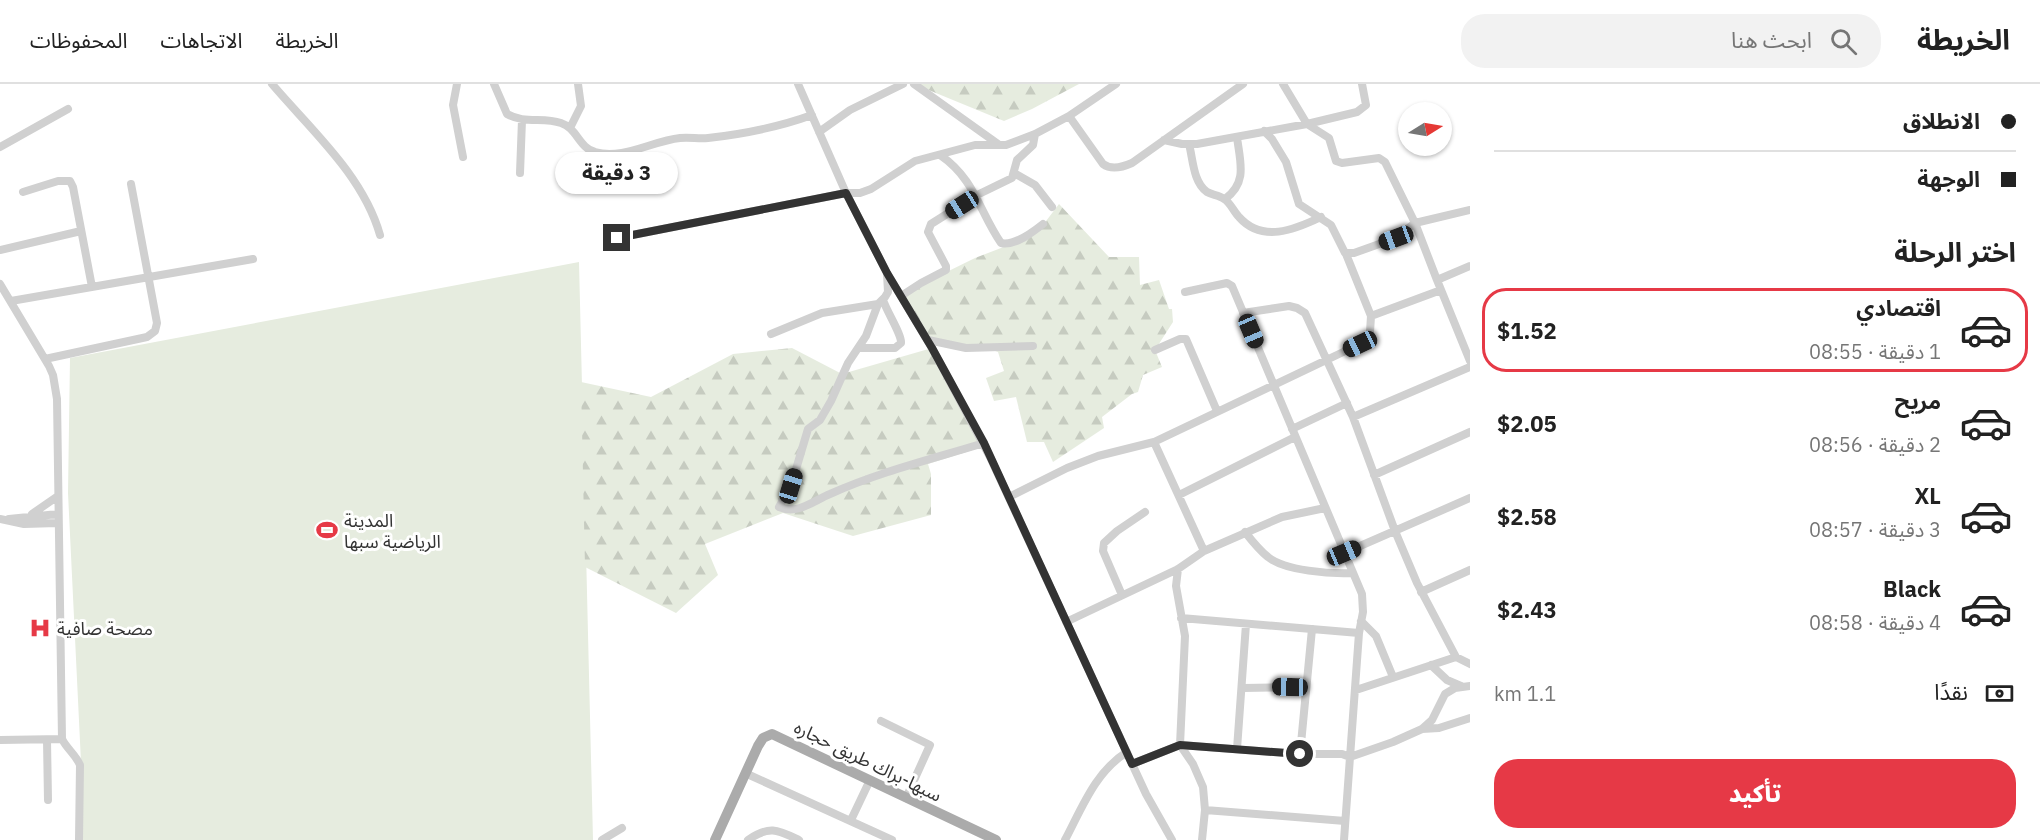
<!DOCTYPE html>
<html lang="ar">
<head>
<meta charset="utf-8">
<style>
	body { margin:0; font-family:"IBM Plex Sans","Noto Sans Arabic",sans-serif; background:#f2f2f2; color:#222; direction:rtl; height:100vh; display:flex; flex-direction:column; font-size:22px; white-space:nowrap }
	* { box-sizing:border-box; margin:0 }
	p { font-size:20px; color:#767676 }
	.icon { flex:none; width:33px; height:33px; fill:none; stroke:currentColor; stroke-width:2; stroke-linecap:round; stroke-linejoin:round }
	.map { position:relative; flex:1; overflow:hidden; direction:ltr }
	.panel { display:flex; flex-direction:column; background:#fff; width:570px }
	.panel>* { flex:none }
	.top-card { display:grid; align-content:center; height:132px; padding:0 24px; background:#fff }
	.needle { width:39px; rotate:79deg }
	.fabs { position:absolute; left:1398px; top:18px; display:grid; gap:12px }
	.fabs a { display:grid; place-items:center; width:54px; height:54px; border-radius:50%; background:#fff; box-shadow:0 2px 4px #0004; font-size:30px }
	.end { position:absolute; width:27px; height:27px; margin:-14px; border:8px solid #333; background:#fff; box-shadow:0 0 0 3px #fff }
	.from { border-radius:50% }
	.bubble { position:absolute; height:42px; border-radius:21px; background:#fff; box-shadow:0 2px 4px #0004; font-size:20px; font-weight:800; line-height:42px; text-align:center; direction:rtl }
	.car { position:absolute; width:18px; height:36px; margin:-18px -9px; border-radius:8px; box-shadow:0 0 4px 2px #0007; background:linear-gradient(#222 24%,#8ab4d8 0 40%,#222 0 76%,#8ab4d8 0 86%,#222 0) }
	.top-card b { display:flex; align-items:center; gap:21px; height:57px; font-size:22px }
	.top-card b+b { border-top:2px solid #e0e0e0 }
	.top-card i { width:15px; height:15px; background:#222 }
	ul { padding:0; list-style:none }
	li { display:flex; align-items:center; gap:18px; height:84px; margin:0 12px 9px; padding:0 12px; border:3px solid transparent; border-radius:24px }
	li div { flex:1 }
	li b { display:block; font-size:22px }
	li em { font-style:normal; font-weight:800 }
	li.selected { border-color:#e63946 }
	li>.icon { width:54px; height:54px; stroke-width:1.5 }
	h2 { padding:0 24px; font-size:27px; line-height:72px }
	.pay { display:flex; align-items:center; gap:15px; height:66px; padding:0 24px; font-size:22px }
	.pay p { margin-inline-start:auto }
	.primary-button { display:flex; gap:12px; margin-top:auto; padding:12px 24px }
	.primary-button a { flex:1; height:69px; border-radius:24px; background:#e63946; color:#fff; font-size:24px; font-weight:800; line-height:69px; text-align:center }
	header { display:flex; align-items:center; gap:36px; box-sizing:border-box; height:84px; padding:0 30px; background:#fff; border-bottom:2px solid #e0e0e0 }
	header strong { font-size:28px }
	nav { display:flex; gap:33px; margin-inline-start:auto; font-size:21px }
	.search { width:420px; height:54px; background:#f2f2f2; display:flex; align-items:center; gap:15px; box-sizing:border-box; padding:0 21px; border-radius:24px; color:#767676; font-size:22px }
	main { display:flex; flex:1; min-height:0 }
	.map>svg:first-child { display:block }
</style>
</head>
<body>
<header>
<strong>الخريطة</strong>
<div class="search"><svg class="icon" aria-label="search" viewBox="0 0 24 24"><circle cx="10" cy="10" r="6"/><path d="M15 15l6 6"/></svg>ابحث هنا</div>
<nav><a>الخريطة</a><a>الاتجاهات</a><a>المحفوظات</a></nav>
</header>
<main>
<section class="panel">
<div class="top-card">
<b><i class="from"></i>الانطلاق</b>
<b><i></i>الوجهة</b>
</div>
<h2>اختر الرحلة</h2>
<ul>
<li class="selected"><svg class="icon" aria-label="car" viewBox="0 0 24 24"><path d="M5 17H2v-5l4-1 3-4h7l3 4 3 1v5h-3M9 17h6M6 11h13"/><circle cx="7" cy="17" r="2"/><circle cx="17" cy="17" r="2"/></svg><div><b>اقتصادي</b><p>1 دقيقة · 08:55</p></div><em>$1.52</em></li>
<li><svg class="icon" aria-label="car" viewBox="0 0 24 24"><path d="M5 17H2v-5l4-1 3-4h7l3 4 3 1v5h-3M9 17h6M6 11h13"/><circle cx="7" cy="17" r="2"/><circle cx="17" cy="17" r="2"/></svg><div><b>مريح</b><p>2 دقيقة · 08:56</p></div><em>$2.05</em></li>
<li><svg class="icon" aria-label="car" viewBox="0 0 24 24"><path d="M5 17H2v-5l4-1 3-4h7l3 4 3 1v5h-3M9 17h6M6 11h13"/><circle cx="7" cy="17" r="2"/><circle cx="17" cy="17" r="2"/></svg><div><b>XL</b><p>3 دقيقة · 08:57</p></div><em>$2.58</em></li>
<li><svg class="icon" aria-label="car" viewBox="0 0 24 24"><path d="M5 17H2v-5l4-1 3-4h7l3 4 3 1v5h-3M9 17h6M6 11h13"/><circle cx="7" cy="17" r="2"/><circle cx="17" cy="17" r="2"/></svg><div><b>Black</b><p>4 دقيقة · 08:58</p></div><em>$2.43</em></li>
</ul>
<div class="pay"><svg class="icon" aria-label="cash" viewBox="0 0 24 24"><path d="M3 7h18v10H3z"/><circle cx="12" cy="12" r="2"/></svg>نقدًا<p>1.1 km</p></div>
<div class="primary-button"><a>تأكيد</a></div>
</section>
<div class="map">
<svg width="1470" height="756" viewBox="0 0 1470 756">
	<defs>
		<pattern id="forest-firs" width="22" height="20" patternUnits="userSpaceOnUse" patternTransform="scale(1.5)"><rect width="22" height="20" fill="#e6ecdf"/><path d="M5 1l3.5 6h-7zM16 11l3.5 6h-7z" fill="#c6cbc0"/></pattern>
	</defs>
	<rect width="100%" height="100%" fill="#fff"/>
	<!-- green -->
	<path fill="#e6ecdf" d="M579 178 593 756H81V678L68 409 70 274Z"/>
	<!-- forest -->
	<path fill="url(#forest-firs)" d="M914 0H1079L1032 25 1004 37Z
		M1059 120 1109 173H1139L1140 201 1159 196 1169 225H1172L1173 238 1155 266 1162 283 1143 291 1138 308 1132 310 1102 333 1104 344 1053 378 1044 358H1027L1016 313 994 317 986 294 1004 287 998 268 987 264 928 256 902 210 975 174 1027 154 1040 145Z
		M792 264 842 290 932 264 985 362 928 380 931 390V431L853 452 783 429 705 460 718 491 676 529 585 483 581 298 651 313 733 270Z"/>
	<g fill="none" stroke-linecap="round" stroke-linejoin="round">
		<!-- minor -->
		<path stroke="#d0d0d0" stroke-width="8" d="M272 0C311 46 363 91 380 151
			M457 0 453 21 463 73
			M494 0 507 30C524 40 543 33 561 39 577 44 579 64 595 68 623 76 652 57 680 54 690 53 699 55 708 54 743 50 779 43 812 31
			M798 0 846 109 887 189 932 264 990 373 1146 710 1172 756
			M914 0 998 60
			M1069 32 1103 80C1111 86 1123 83 1132 79L1243 0
			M570 44 581 22 578 0
			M1264 47 1272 55 1286 78 1299 120 1331 141 1345 169H1354L1396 154 1415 139 1385 78 1379 74 1342 79 1336 77 1329 54 1307 40 1283 0
			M819 48 850 26 903 0
			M1164 56 1182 60H1197L1307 40 1357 28 1366 21 1362 0
			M1189 60C1193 75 1193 98 1207 108 1212 111 1219 111 1224 115 1230 118 1234 128 1239 133 1262 159 1294 146 1321 133
			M0 63 68 25
			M940 71C975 95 979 127 1001 159 1015 162 1033 148 1043 140
			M520 89 522 36
			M1014 89 1035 101 1052 123
			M23 108 58 97H70L73 103 92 203
			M1225 115C1248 98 1240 78 1237 53
			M617 154 846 109H860L871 105 915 77 975 61H1006L1035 50 1069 32 1116 0
			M0 166 81 147
			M1346 170 1371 232
			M1470 182 1437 196 1470 277
			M1437 196 1415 139 1470 126
			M0 200 49 282 53 291 57 315 62 655C67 665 76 671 80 681L79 756
			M1185 208 1227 199 1232 202 1362 510 1363 528 1359 549 1344 756
			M901 212 921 199 946 186V182L928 148 931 140 977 111 1012 94 1017 76 1033 61 1035 50
			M11 217 253 175
			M878 220 866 252 848 279 831 317 820 336 808 345 791 402 779 423C798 431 813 417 830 410 879 388 932 375 984 359
			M1243 229 1289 222 1297 224 1305 229 1353 333 1470 283
			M771 250 822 229 878 220 885 213 888 208 887 190
			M928 256 966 264 1033 262
			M859 264H895L901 259C902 251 887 228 883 216
			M1155 266 1180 255H1186L1217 327
			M45 275 147 253 155 247 157 239 131 100
			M1353 333 1395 447 1417 499 1456 573 1470 580
			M1292 345 1347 319
			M1374 391 1470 348
			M1179 411 1295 353
			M1009 413 1067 384 1098 372 1154 358
			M32 430 58 412
			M0 435 24 440 57 439
			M9 435 58 430
			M1245 448C1252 457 1259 466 1268 473 1285 487 1331 490 1353 489
			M1204 467 1282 433 1325 424
			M1344 469 1470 414
			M1178 485 1176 502 1185 552 1180 661 1193 680 1203 703 1205 726 1202 756
			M1421 508 1470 486
			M1122 511 1103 467 1104 459 1117 447 1145 428
			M1181 534 1359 549
			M1361 537 1376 552 1393 593
			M1066 538 1178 485 1204 467 1154 358 1360 260 1370 248 1371 232 1441 206
			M1431 581 1447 596 1461 602
			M1243 604 1306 603
			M1356 606 1456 573
			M881 637 930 661 906 714
			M1422 645 1439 644 1470 634
			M0 656 62 655
			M47 656 48 716
			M1237 665 1246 540
			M1300 670 1312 545
			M1132 680 1180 661 1300 670H1342L1350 673 1393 658 1422 645 1432 636 1445 610 1455 604 1470 602
			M745 689 892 756
			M1205 726 1345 737
			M851 736 870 696
			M602 756 622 744
			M748 756C769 741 778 746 799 756
			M1065 756C1082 724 1095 688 1127 668"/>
		<!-- major -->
		<path stroke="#ababab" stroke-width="10" d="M715 756 758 662 763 654 772 650 996 756"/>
	</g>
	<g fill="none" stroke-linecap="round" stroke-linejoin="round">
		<!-- route -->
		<path stroke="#333" stroke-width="8" d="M617 154 846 109 887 189 932 264 984 359 1132 680 1180 661 1300 670"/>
	</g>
	<!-- icons -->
	<defs>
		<symbol id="stadium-bare" viewBox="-9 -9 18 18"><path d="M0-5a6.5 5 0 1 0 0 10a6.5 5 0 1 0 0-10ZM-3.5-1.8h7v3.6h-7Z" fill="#e63946" stroke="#fff" stroke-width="2.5" paint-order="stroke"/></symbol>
		<symbol id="hospital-bare" viewBox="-9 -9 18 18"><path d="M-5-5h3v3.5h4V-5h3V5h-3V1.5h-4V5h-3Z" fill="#e63946" stroke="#fff" stroke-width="2.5" paint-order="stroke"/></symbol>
	</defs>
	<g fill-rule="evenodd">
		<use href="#stadium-bare" x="312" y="431" width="30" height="30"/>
		<use href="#hospital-bare" x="25" y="529" width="30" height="30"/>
	</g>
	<g text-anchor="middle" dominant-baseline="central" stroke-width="6" stroke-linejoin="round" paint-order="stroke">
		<!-- poi labels -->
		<g font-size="18" fill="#333" stroke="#fff" text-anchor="start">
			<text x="344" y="436">المدينة<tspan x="344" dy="21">الرياضية سبها</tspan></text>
			<text x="57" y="544">مصحة صافية</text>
		</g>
		<!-- street labels -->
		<g font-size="18" fill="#333" stroke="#fff">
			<text transform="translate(868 677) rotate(26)">سبها-براك طريق حجاره</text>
		</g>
	</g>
</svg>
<div class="fabs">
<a><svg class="needle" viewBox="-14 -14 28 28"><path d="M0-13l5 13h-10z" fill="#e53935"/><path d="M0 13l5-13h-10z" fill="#767676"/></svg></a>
</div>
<i class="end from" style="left:1300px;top:670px"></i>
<i class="end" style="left:617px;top:154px"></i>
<div class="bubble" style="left:555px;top:68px;width:123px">3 دقيقة</div>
<i class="car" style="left:962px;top:121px;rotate:238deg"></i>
<i class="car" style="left:1396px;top:154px;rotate:250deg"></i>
<i class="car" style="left:1251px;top:247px;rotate:157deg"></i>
<i class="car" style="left:1360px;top:260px;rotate:245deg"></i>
<i class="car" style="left:791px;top:402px;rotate:17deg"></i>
<i class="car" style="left:1344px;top:469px;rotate:67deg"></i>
<i class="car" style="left:1290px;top:603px;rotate:271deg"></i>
</div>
</main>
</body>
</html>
